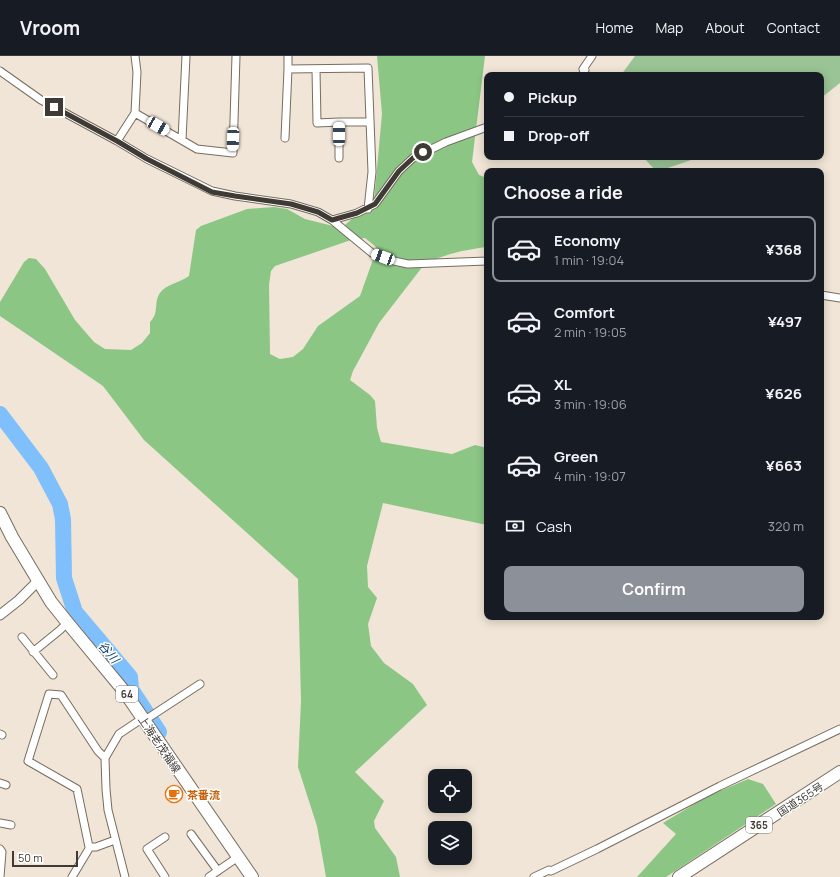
<!DOCTYPE html>
<html lang="en">
<head>
<meta charset="utf-8">
<style>
	body { margin:0; font-family:Manrope,"Noto Sans JP",sans-serif; background:#20242c; color:#f1f3f6; height:100vh; display:flex; flex-direction:column; font-size:15px; white-space:nowrap }
	* { box-sizing:border-box; margin:0 }
	p { font-size:13px; color:#9ea1a6 }
	.icon { flex:none; width:22px; height:22px; fill:none; stroke:currentColor; stroke-width:2; stroke-linecap:round; stroke-linejoin:round }
	.map { position:relative; flex:1; overflow:hidden }
	.side { position:absolute; left:484px; top:112px; width:340px; height:452px; display:flex; flex-direction:column; background:#171b24; border-radius:8px; box-shadow:0 2px 10px #0003 }
	.side>* { flex:none }
	.hud { position:absolute; left:484px; top:16px; width:340px; height:88px; border-radius:8px; box-shadow:0 2px 10px #0003; display:grid; align-content:center; height:88px; padding:0 20px; background:#171b24 }
	.buttons { position:absolute; left:428px; top:713px; display:grid; gap:8px }
	.buttons a { display:grid; place-items:center; width:44px; height:44px; border-radius:8px; background:#171b24; box-shadow:0 2px 10px #0003; font-size:20px }
	.scale { position:absolute; left:12px; bottom:10px; width:66px; box-sizing:border-box; padding-left:4px; border:2px solid #3f3a34; border-top:0; font-size:11px; line-height:14px; white-space:nowrap; color:#3f3a34; -webkit-text-stroke:3px #fff; paint-order:stroke }
	.end { position:absolute; width:18px; height:18px; margin:-9px; border:5px solid #3f3a34; background:#fff; box-shadow:0 0 0 2px #fff }
	.from { border-radius:50% }
	.car { position:absolute; width:12px; height:24px; margin:-12px -6px; border-radius:5px; box-shadow:0 0 3px 1px #0007; background:linear-gradient(#fff 24%,#345 0 40%,#fff 0 76%,#345 0 86%,#fff 0) }
	.hud b { display:flex; align-items:center; gap:14px; height:38px; font-size:15px }
	.hud b+b { border-top:1px solid #363941 }
	.hud i { width:10px; height:10px; background:#f1f3f6 }
	ul { padding:0; list-style:none }
	li { display:flex; align-items:center; gap:12px; height:66px; margin:0 8px 6px; padding:0 12px; border:2px solid transparent; border-radius:8px }
	li div { flex:1 }
	li b { display:block; font-size:15px }
	li em { font-style:normal; font-weight:700 }
	li.on { border-color:#8c9099 }
	li>.icon { width:36px; height:36px; stroke-width:1.5 }
	h2 { padding:0 20px; font-size:18px; line-height:48px }
	.pay { display:flex; align-items:center; gap:10px; height:44px; padding:0 20px; font-size:15px }
	.pay p { margin-inline-start:auto }
	.cta { display:flex; gap:8px; margin-top:auto; padding:8px 20px }
	.cta a { flex:1; height:46px; border-radius:8px; background:#8c9099; color:#fff; font-size:16px; font-weight:700; line-height:46px; text-align:center }
	header { display:flex; align-items:center; gap:24px; box-sizing:border-box; height:56px; padding:0 20px; background:#171b24; border-bottom:1px solid #363941 }
	header strong { font-size:19px }
	nav { display:flex; gap:22px; margin-inline-start:auto; font-size:14px }
	.map>svg:first-child { display:block }
</style>
</head>
<body>
<header>
<strong>Vroom</strong>
<nav><a>Home</a><a>Map</a><a>About</a><a>Contact</a></nav>
</header>
<div class="map">
<svg width="840" height="821" viewBox="0 0 840 821">
	<rect width="100%" height="100%" fill="#f0e5d6"/>
	<!-- green -->
	<path fill="#9ac495" d="M635 0H840V27L821 42V19H621Z
		M643 101H700L659 115H656Z"/>
	<!-- forest -->
	<path fill="#8cc685" fill-rule="evenodd" d="M377 0H485L472 106 479 119 487 122V191C469 193 438 199 423 210L379 267 353 315 350 324 370 339 375 345 377 372 381 386 452 398 475 389 487 392V469L383 447 367 510 368 531 377 542 368 568 371 590 384 607 413 628 427 649 355 716 384 745 374 765 375 772 396 801 400 821H326L317 770 298 711 301 645 298 523 144 384 103 330 0 260V246L24 206 29 202 36 203 45 213 75 264 94 286 105 293 131 294 142 287 150 277V266C160 256 153 247 160 237 166 228 180 227 189 220L196 174 201 170 247 153 274 151 287 153 305 163 341 172 374 145 382 58ZM365 182 376 191 375 198 360 240 318 270 303 293 293 301 280 303 270 298 269 229 271 215 275 210 351 184Z
		M748 723 763 728 776 748 666 821H637L676 778 663 767 706 741Z"/>
	<g fill="none" stroke-linecap="round" stroke-linejoin="round">
		<!-- river -->
		<path stroke="#7fc0fc" stroke-width="16" d="M0 358 41 412 60 448 63 463 64 522 75 556 130 621 131 633 159 676"/>
		<defs>
			<path id="minor" d="M288 0V13L368 12 372 116 368 153
				M316 13 317 67 339 66V102
				M0 15 41 44 117 85 147 103 212 135 235 140 291 148 318 156 332 164 357 157 375 148 399 115 413 102 446 86 487 71
				M582 19 585 14 583 13 592 0
				M135 57 197 93 233 97 236 0
				M339 66H370
				M285 82 288 13
				M182 84 186 0
				M117 85 135 57 137 16 135 0
				M332 164 372 197 394 205 408 208 487 205
				M821 239 840 242
				M22 581 53 619
				M33 596 60 574 67 567
				M145 664 200 628
				M0 678 2 679
				M105 702 98 695 61 639 49 638 28 705 77 733 89 791H96L115 784
				M0 727 6 729
				M0 767 11 769
				M191 778 218 815
				M165 781 147 793 165 821
				M0 793 2 796 0 821
				M72 821 90 791
				M125 821 108 754 106 733 105 702 119 678 143 662
				M209 821 238 801
				M534 821 549 814 551 815 597 793 720 730 840 673"/>
			<path id="tertiary" d="M0 559 19 544 39 524"/>
			<path id="primary" d="M0 457 12 481 51 546 67 566 124 635 252 821"/>
			<path id="trunk" d="M679 821 840 716"/>
		</defs>
		<!-- minor casing -->
		<use href="#minor" stroke="#766d5f" stroke-width="9"/>
		<!-- tertiary casing -->
		<use href="#tertiary" stroke="#766d5f" stroke-width="11"/>
		<!-- primary casing -->
		<use href="#primary" stroke="#766d5f" stroke-width="14"/>
		<!-- trunk casing -->
		<use href="#trunk" stroke="#766d5f" stroke-width="14"/>
		<!-- minor -->
		<use href="#minor" stroke="#fff" stroke-width="7"/>
		<!-- tertiary -->
		<use href="#tertiary" stroke="#fff" stroke-width="9"/>
		<!-- primary -->
		<use href="#primary" stroke="#fff" stroke-width="12"/>
		<!-- trunk -->
		<use href="#trunk" stroke="#fff" stroke-width="12"/>
	</g>
	<g fill="none" stroke-linecap="round" stroke-linejoin="round">
		<!-- route -->
		<path stroke="#3f3a34" stroke-width="5" d="M54 51 117 85 147 103 212 136 235 140 291 148 318 156 332 164 357 157 375 148 399 115 413 102 423 96"/>
	</g>
	<!-- icons -->
	<defs>
		<symbol id="cafe-ring" viewBox="-11 -11 22 22"><circle r="9.5" fill="#fff" stroke="#e8710a" stroke-width="1.5"/><path d="M-5.5-4.5H6V0H3Q3 3.5 0 3.5H-2.5Q-5.5 3.5-5.5 0ZM3-3.2v2h1.7v-2ZM-6 4.5H4V6H-6Z" fill="#e8710a"/></symbol>
	</defs>
	<g fill-rule="evenodd">
		<use href="#cafe-ring" x="164" y="728" width="20" height="20"/>
	</g>
	<g text-anchor="middle" dominant-baseline="central" stroke-width="3" stroke-linejoin="round" paint-order="stroke">
		<!-- shield labels -->
		<g fill="#fff" stroke="#797571" stroke-width="1">
			<rect x="116" y="630" width="22" height="16" rx="3"/>
			<rect x="746" y="761" width="26" height="16" rx="3"/>
		</g>
		<g font-size="10" font-weight="bold" fill="#3f3a34">
			<text x="127" y="638">64</text>
			<text x="759" y="769">365</text>
		</g>
		<!-- street labels -->
		<g font-size="11" fill="#3f3a34" stroke="#fff">
			<text transform="translate(160 688) rotate(56)">上海老茂福線</text>
			<text transform="translate(800 743) rotate(-33)">国道365号</text>
		</g>
		<!-- food labels -->
		<g font-size="11" font-weight="bold" fill="#c56008" stroke="#fff" text-anchor="start">
			<text x="187" y="738">茶番流</text>
		</g>
		<!-- water labels -->
		<g font-size="12" font-style="italic" fill="#05385e" stroke="#fff">
			<text transform="translate(109 596) rotate(50)">谷川</text>
		</g>
	</g>
</svg>
<div class="buttons">
<a><svg class="icon" aria-label="locate" viewBox="0 0 24 24"><circle cx="12" cy="12" r="6"/><path d="M12 2v4M12 18v4M2 12h4M18 12h4"/></svg></a>
<a><svg class="icon" aria-label="layers" viewBox="0 0 24 24"><path d="M12 4l9 5-9 5-9-5zM3 14l9 5 9-5"/></svg></a>
</div>
<div class="scale">50 m</div>
<i class="end from" style="left:423px;top:96px"></i>
<i class="end" style="left:54px;top:51px"></i>
<i class="car" style="left:158px;top:70px;rotate:120deg"></i>
<i class="car" style="left:339px;top:78px;rotate:0deg"></i>
<i class="car" style="left:233px;top:83px;rotate:182deg"></i>
<i class="car" style="left:383px;top:201px;rotate:290deg"></i>
<div class="hud">
<b><i class="from"></i>Pickup</b>
<b><i></i>Drop-off</b>
</div>
<section class="side">
<h2>Choose a ride</h2>
<ul>
<li class="on"><svg class="icon" aria-label="car" viewBox="0 0 24 24"><path d="M5 17H2v-5l4-1 3-4h7l3 4 3 1v5h-3M9 17h6M6 11h13"/><circle cx="7" cy="17" r="2"/><circle cx="17" cy="17" r="2"/></svg><div><b>Economy</b><p>1 min · 19:04</p></div><em>¥368</em></li>
<li><svg class="icon" aria-label="car" viewBox="0 0 24 24"><path d="M5 17H2v-5l4-1 3-4h7l3 4 3 1v5h-3M9 17h6M6 11h13"/><circle cx="7" cy="17" r="2"/><circle cx="17" cy="17" r="2"/></svg><div><b>Comfort</b><p>2 min · 19:05</p></div><em>¥497</em></li>
<li><svg class="icon" aria-label="car" viewBox="0 0 24 24"><path d="M5 17H2v-5l4-1 3-4h7l3 4 3 1v5h-3M9 17h6M6 11h13"/><circle cx="7" cy="17" r="2"/><circle cx="17" cy="17" r="2"/></svg><div><b>XL</b><p>3 min · 19:06</p></div><em>¥626</em></li>
<li><svg class="icon" aria-label="car" viewBox="0 0 24 24"><path d="M5 17H2v-5l4-1 3-4h7l3 4 3 1v5h-3M9 17h6M6 11h13"/><circle cx="7" cy="17" r="2"/><circle cx="17" cy="17" r="2"/></svg><div><b>Green</b><p>4 min · 19:07</p></div><em>¥663</em></li>
</ul>
<div class="pay"><svg class="icon" aria-label="cash" viewBox="0 0 24 24"><path d="M3 7h18v10H3z"/><circle cx="12" cy="12" r="2"/></svg>Cash<p>320 m</p></div>
<div class="cta"><a>Confirm</a></div>
</section>
</div>
</body>
</html>
